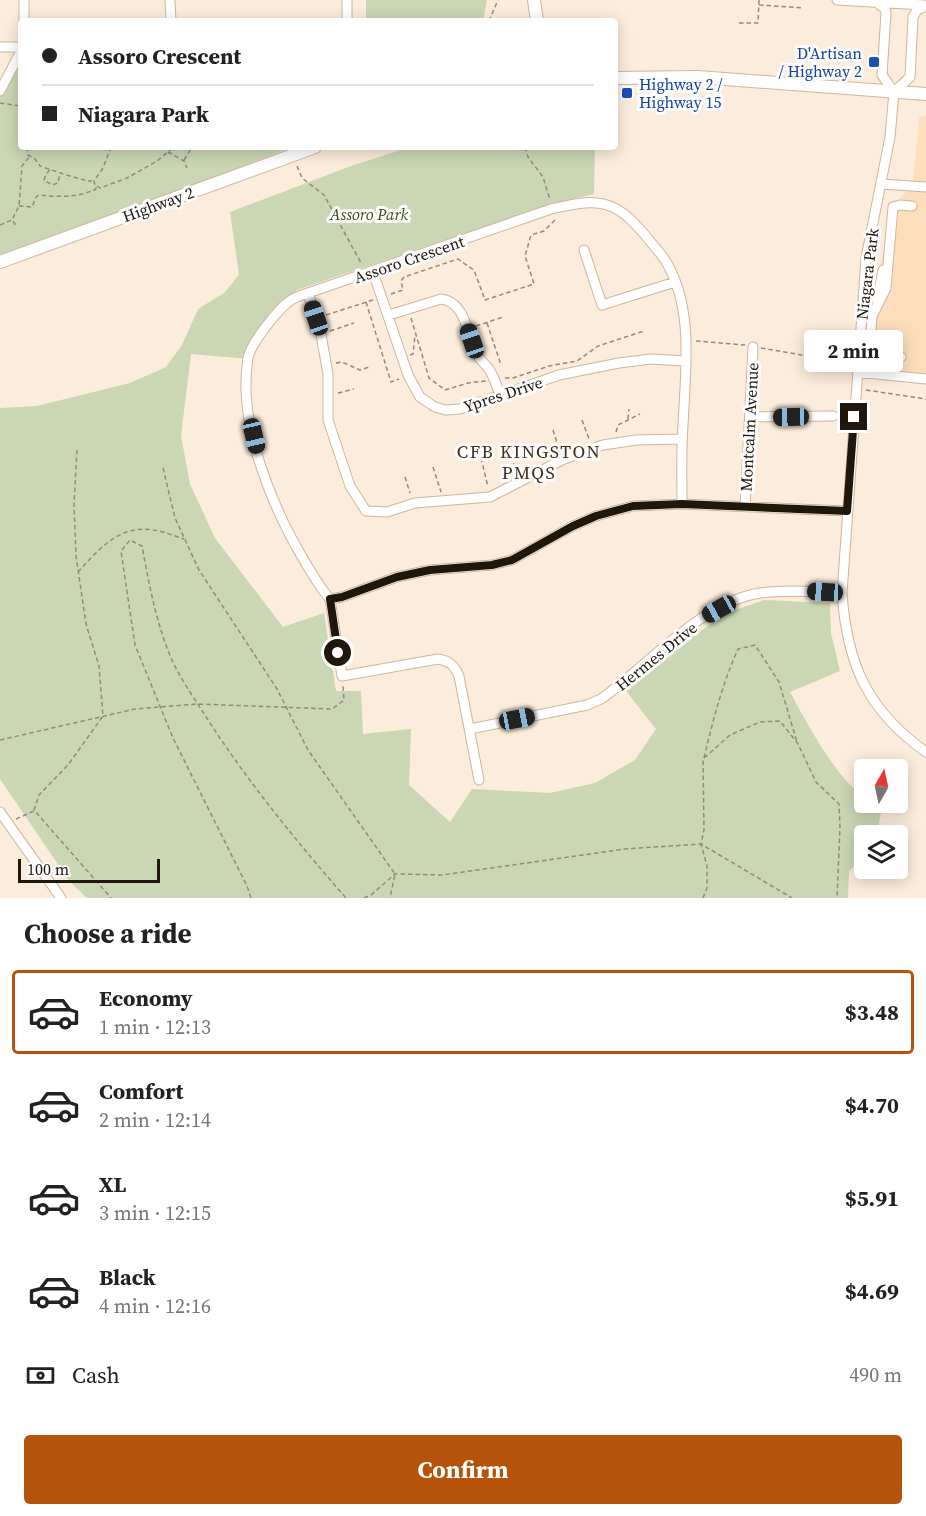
<!DOCTYPE html>
<html lang="en">
<head>
<meta charset="utf-8">
<style>
	body { margin:0; font-family:"Source Serif 4",serif; background:#f2f2f2; color:#222; height:100vh; display:flex; flex-direction:column; font-size:22px; white-space:nowrap }
	* { box-sizing:border-box; margin:0 }
	p { font-size:20px; color:#767676 }
	.icon { flex:none; width:33px; height:33px; fill:none; stroke:currentColor; stroke-width:2; stroke-linecap:round; stroke-linejoin:round }
	.map { position:relative; height:898px; overflow:hidden }
	.sheet { display:flex; flex-direction:column; background:#fff; flex:1 }
	.sheet>* { flex:none }
	.top-card { position:absolute; left:18px; top:18px; width:600px; height:132px; border-radius:6px; box-shadow:0 3px 15px #0003; display:grid; align-content:center; height:132px; padding:0 24px; background:#fff }
	.needle { width:39px; rotate:9deg }
	.fabs { position:absolute; left:854px; top:759px; display:grid; gap:12px }
	.fabs a { display:grid; place-items:center; width:54px; height:54px; border-radius:6px; background:#fff; box-shadow:0 3px 15px #0003; font-size:30px }
	.scale { position:absolute; left:18px; bottom:15px; width:142px; box-sizing:border-box; padding-left:6px; border:3px solid #1f160c; border-top:0; font-size:16px; line-height:21px; white-space:nowrap; color:#1f160c; -webkit-text-stroke:4px #fcfcfc; paint-order:stroke }
	.end { position:absolute; width:27px; height:27px; margin:-14px; border:8px solid #1f160c; background:#fff; box-shadow:0 0 0 3px #fff }
	.from { border-radius:50% }
	.bubble { position:absolute; height:42px; border-radius:6px; background:#fff; box-shadow:0 3px 15px #0003; font-size:20px; font-weight:700; line-height:42px; text-align:center }
	.car { position:absolute; width:18px; height:36px; margin:-18px -9px; border-radius:8px; box-shadow:0 0 4px 2px #0007; background:linear-gradient(#222 24%,#8ab4d8 0 40%,#222 0 76%,#8ab4d8 0 86%,#222 0) }
	.top-card b { display:flex; align-items:center; gap:21px; height:57px; font-size:22px }
	.top-card b+b { border-top:2px solid #e0e0e0 }
	.top-card i { width:15px; height:15px; background:#222 }
	ul { padding:0; list-style:none }
	li { display:flex; align-items:center; gap:18px; height:84px; margin:0 12px 9px; padding:0 12px; border:3px solid transparent; border-radius:6px }
	li div { flex:1 }
	li b { display:block; font-size:22px }
	li em { font-style:normal; font-weight:700 }
	li.active { border-color:#b45309 }
	li>.icon { width:54px; height:54px; stroke-width:1.5 }
	h2 { padding:0 24px; font-size:27px; line-height:72px }
	.pay { display:flex; align-items:center; gap:15px; height:66px; padding:0 24px; font-size:22px }
	.pay p { margin-inline-start:auto }
	.primary-button { display:flex; gap:12px; margin-top:auto; padding:12px 24px }
	.primary-button a { flex:1; height:69px; border-radius:6px; background:#b45309; color:#fff; font-size:24px; font-weight:700; line-height:69px; text-align:center }
	.map>svg:first-child { display:block }
</style>
</head>
<body>
<div class="map">
<svg width="926" height="898" viewBox="0 0 926 898">
	<rect width="100%" height="100%" fill="#fcecdb"/>
	<!-- built -->
	<path fill="#fddebc" d="M926 115V376L873 368 871 360 881 261 898 201 913 183 919 118Z"/>
	<!-- green -->
	<path fill="#cad6b4" d="M366 0H487L483 21H366Z
		M21 51V147H292L0 260V91Z
		M410 147H595L594 194 551 204 297 290 275 313 250 359 191 354 181 436 190 484 215 538 283 627 324 613 336 691H361L363 734 411 729 409 785 450 822 472 789 550 793 595 783 635 760 656 729 626 691 695 635 727 613 764 600 830 603 831 633 840 671 790 692C807 723 835 777 864 797V802L872 803 881 812 877 835 864 836V857L849 871 848 898H87L70 882 0 779V408L37 406 130 383 166 367 182 345 198 309 224 293 239 275 230 212 351 166Z"/>
	<g fill="none" stroke-linecap="round" stroke-linejoin="round">
		<defs>
			<path id="minor" d="M170 0 171 21
				M347 0V21
				M837 0 924 5
				M879 4 885 9 886 13 882 75 894 92
				M24 21V0
				M0 47H21
				M0 91 21 51
				M894 92 890 137 866 258 842 593C847 664 867 710 926 752
				M894 92 910 77 913 17 917 10 926 6
				M881 184 926 187
				M584 250 602 305 675 282
				M373 272 408 375 420 397 435 407 446 410 460 409 559 375 619 363 651 359 685 361
				M308 293 320 329 328 374V420L350 486 366 511 387 512 415 503 490 497 564 459 603 445 636 440 682 439
				M877 300 883 270
				M389 315 441 299C466 302 467 335 477 354 480 360 485 364 489 369 494 377 497 386 500 395
				M901 357 874 355 870 346 872 316 886 288 893 207 900 205 912 206
				M857 372 926 379
				M750 417 833 416
				M745 507 753 347
				M330 599 342 597 397 577 430 570 492 565 512 560 573 526 596 516 633 506 682 504 847 511
				M470 729 587 705 601 699C648 666 701 602 760 593 787 589 815 592 842 593
				M479 780 459 676C454 665 450 661 438 659L342 676 330 599C320 588 313 575 305 562 272 507 237 423 248 358 251 343 278 309 291 300 296 297 302 295 308 293L551 209C566 206 582 201 597 203 619 205 632 220 645 235 651 243 659 251 665 260 695 308 685 373 683 426 681 452 682 478 682 504
				M0 812 61 898"/>
			<path id="major" d="M534 0 537 21
				M615 78 698 77 926 94
				M0 262 315 147"/>
		</defs>
		<!-- minor casing -->
		<use href="#minor" stroke="#cfb69a" stroke-width="11"/>
		<!-- major casing -->
		<use href="#major" stroke="#cfb69a" stroke-width="14"/>
		<!-- path -->
		<path stroke="#95887b" stroke-width="1.5" stroke-dasharray="4.5 3" stroke-linecap="butt" d="M759 5 803 8
			M489 21 498 0
			M739 23H758L759 0
			M0 103 21 106
			M27 147 28 155 35 159 40 166C49 169 85 182 92 181
			M242 147 243 149
			M525 147 528 157 543 177 550 200
			M168 152 184 161 187 168
			M184 160 192 147
			M297 166 302 178 324 195 361 263
			M50 170 46 174 44 180 52 185 58 183 60 173
			M97 186 100 188 127 178 157 161 174 147
			M19 206 32 207 36 197 39 195C59 197 77 198 96 189L94 181 103 168 111 147
			M13 221 17 227
			M0 225 12 220 19 206 22 166 30 156
			M391 294 403 290 401 281 404 277 458 259 474 270 485 300 534 284 525 256 531 235 544 231 557 218
			M366 302 391 382 399 379
			M326 315 373 300
			M411 318 429 378 445 390 468 383 486 381
			M487 323 500 362 497 363
			M476 326 503 317
			M330 331 354 323
			M696 341 745 345
			M761 348 848 363
			M410 355 413 354 415 335
			M336 363 342 362 360 370 369 367
			M505 378H513L549 366 577 361 598 346 644 331
			M866 390 926 399
			M338 393 354 389
			M628 419 629 409
			M582 420 589 439
			M553 430 560 452
			M616 432 618 425 640 414
			M509 449 517 474
			M77 450 74 504 76 556 86 624 99 666 103 716 68 765 39 795 34 810 111 898
			M481 458 488 487
			M433 467 441 492
			M163 468 175 518 199 570 277 689 308 750 395 874 390 898
			M405 477 410 493
			M78 572C98 550 120 524 153 530 163 531 174 536 184 539
			M0 740 135 709 197 704 332 709 344 700 343 686
			M704 758C713 720 722 685 738 649L755 645 779 682 797 742
			M16 819 34 811
			M251 898 247 886 173 738 135 645 121 551 130 540 142 546C149 583 155 618 169 653 178 676 195 699 208 720 249 783 296 841 346 898
			M364 898 371 895 395 874 442 875 625 849 701 844 792 898
			M703 898 707 888V866L701 844 704 830 703 759 730 735 760 722 780 721 798 744 816 782 839 804 840 827 837 898"/>
		<!-- minor -->
		<use href="#minor" stroke="#fff" stroke-width="9"/>
		<!-- major -->
		<use href="#major" stroke="#fff" stroke-width="12"/>
	</g>
	<g fill="none" stroke-linecap="round" stroke-linejoin="round">
		<!-- route -->
		<path stroke="#1f160c" stroke-width="8" d="M338 653 330 599 342 597 397 577 430 570 492 565 512 560 573 526 596 516 633 506 682 504 847 511 854 417"/>
	</g>
	<!-- markers -->
	<g fill="#1a4fb4" stroke="#fcfcfc" stroke-width="2">
		<rect x="868" y="56" width="12" height="12" rx="3"/>
		<rect x="621" y="87" width="12" height="12" rx="3"/>
	</g>
	<g text-anchor="middle" dominant-baseline="central" stroke-width="6" stroke-linejoin="round" paint-order="stroke">
		<!-- transit labels -->
		<g font-size="16" fill="#164399" stroke="#fcfcfc" text-anchor="end">
			<text x="862" y="53">D'Artisan<tspan x="862" dy="18">/ Highway 2</tspan></text>
			<text x="639" y="84" text-anchor="start">Highway 2 /<tspan x="639" dy="18">Highway 15</tspan></text>
		</g>
		<!-- street labels -->
		<g font-size="16" fill="#1f160c" stroke="#fcfcfc">
			<text transform="translate(158 204) rotate(-20)">Highway 2</text>
			<text transform="translate(409 259) rotate(-19)">Assoro Crescent</text>
			<text transform="translate(867 274) rotate(-83)">Niagara Park</text>
			<text transform="translate(503 394) rotate(-18)">Ypres Drive</text>
			<text transform="translate(749 427) rotate(-87)">Montcalm Avenue</text>
			<text transform="translate(656 656) rotate(-39)">Hermes Drive</text>
		</g>
		<!-- park labels -->
		<g font-size="16" font-style="italic" fill="#3d4c10" stroke="#fcfcfc">
			<text x="369" y="214">Assoro Park</text>
		</g>
		<!-- neighbourhood labels -->
		<g font-size="18" letter-spacing="1.5" fill="#412d16" stroke="#fcfcfc">
			<text x="529" y="451">CFB KINGSTON<tspan x="529" dy="21">PMQS</tspan></text>
		</g>
	</g>
</svg>
<div class="fabs">
<a><svg class="needle" viewBox="-14 -14 28 28"><path d="M0-13l5 13h-10z" fill="#e53935"/><path d="M0 13l5-13h-10z" fill="#767676"/></svg></a>
<a><svg class="icon" aria-label="layers" viewBox="0 0 24 24"><path d="M12 4l9 5-9 5-9-5zM3 14l9 5 9-5"/></svg></a>
</div>
<div class="scale">100 m</div>
<i class="end from" style="left:338px;top:653px"></i>
<i class="end" style="left:854px;top:417px"></i>
<div class="bubble" style="left:804px;top:330px;width:99px">2 min</div>
<i class="car" style="left:316px;top:318px;rotate:341deg"></i>
<i class="car" style="left:472px;top:341px;rotate:341deg"></i>
<i class="car" style="left:791px;top:417px;rotate:269deg"></i>
<i class="car" style="left:254px;top:436px;rotate:167deg"></i>
<i class="car" style="left:825px;top:592px;rotate:273deg"></i>
<i class="car" style="left:719px;top:609px;rotate:241deg"></i>
<i class="car" style="left:517px;top:719px;rotate:79deg"></i>
<div class="top-card">
<b><i class="from"></i>Assoro Crescent</b>
<b><i></i>Niagara Park</b>
</div>
</div>
<section class="sheet">
<h2>Choose a ride</h2>
<ul>
<li class="active"><svg class="icon" aria-label="car" viewBox="0 0 24 24"><path d="M5 17H2v-5l4-1 3-4h7l3 4 3 1v5h-3M9 17h6M6 11h13"/><circle cx="7" cy="17" r="2"/><circle cx="17" cy="17" r="2"/></svg><div><b>Economy</b><p>1 min · 12:13</p></div><em>$3.48</em></li>
<li><svg class="icon" aria-label="car" viewBox="0 0 24 24"><path d="M5 17H2v-5l4-1 3-4h7l3 4 3 1v5h-3M9 17h6M6 11h13"/><circle cx="7" cy="17" r="2"/><circle cx="17" cy="17" r="2"/></svg><div><b>Comfort</b><p>2 min · 12:14</p></div><em>$4.70</em></li>
<li><svg class="icon" aria-label="car" viewBox="0 0 24 24"><path d="M5 17H2v-5l4-1 3-4h7l3 4 3 1v5h-3M9 17h6M6 11h13"/><circle cx="7" cy="17" r="2"/><circle cx="17" cy="17" r="2"/></svg><div><b>XL</b><p>3 min · 12:15</p></div><em>$5.91</em></li>
<li><svg class="icon" aria-label="car" viewBox="0 0 24 24"><path d="M5 17H2v-5l4-1 3-4h7l3 4 3 1v5h-3M9 17h6M6 11h13"/><circle cx="7" cy="17" r="2"/><circle cx="17" cy="17" r="2"/></svg><div><b>Black</b><p>4 min · 12:16</p></div><em>$4.69</em></li>
</ul>
<div class="pay"><svg class="icon" aria-label="cash" viewBox="0 0 24 24"><path d="M3 7h18v10H3z"/><circle cx="12" cy="12" r="2"/></svg>Cash<p>490 m</p></div>
<div class="primary-button"><a>Confirm</a></div>
</section>
</body>
</html>
